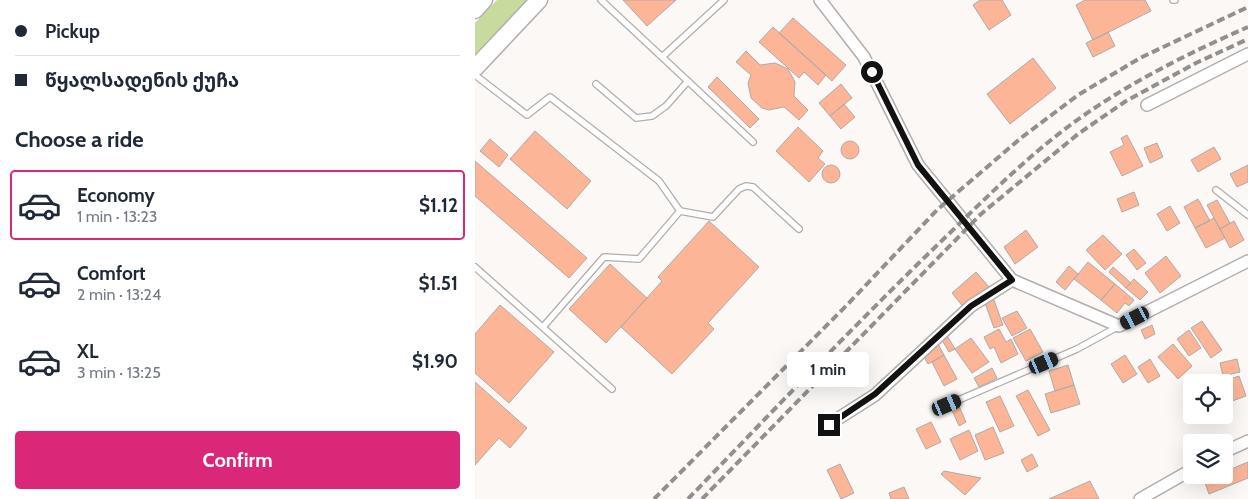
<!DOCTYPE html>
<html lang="en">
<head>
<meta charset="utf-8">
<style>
	body { margin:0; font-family:Cabin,"Noto Sans Georgian",sans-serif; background:#f2f2f3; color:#1f2937; height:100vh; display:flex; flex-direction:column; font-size:19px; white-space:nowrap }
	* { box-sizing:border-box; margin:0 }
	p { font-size:16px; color:#747a83 }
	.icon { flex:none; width:28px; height:28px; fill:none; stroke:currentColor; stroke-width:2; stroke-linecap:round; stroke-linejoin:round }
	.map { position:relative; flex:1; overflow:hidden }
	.details { display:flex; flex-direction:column; background:#fff; width:475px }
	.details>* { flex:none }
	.banner { display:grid; align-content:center; height:110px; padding:0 15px; background:#fff }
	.controls { position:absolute; left:708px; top:374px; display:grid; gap:10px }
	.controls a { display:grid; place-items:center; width:50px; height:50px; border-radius:5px; background:#fff; box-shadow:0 5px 20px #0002; font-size:25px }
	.end { position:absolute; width:22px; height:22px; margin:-11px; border:6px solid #131212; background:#fff; box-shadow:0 0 0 2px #fff }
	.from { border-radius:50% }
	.bubble { position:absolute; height:35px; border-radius:5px; background:#fff; box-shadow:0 5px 20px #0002; font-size:16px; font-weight:800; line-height:35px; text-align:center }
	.car { position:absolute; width:15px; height:30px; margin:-15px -8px; border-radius:6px; box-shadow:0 0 4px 1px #0007; background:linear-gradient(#222 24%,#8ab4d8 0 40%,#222 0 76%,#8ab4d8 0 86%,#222 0) }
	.banner b { display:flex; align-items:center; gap:18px; height:48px; font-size:19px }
	.banner b+b { border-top:1px solid #e0e1e3 }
	.banner i { width:12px; height:12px; background:#1f2937 }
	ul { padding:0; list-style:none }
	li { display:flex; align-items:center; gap:15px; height:70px; margin:0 10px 8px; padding:0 5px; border:2px solid transparent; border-radius:5px }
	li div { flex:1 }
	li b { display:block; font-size:19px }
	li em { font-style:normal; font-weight:800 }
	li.current { border-color:#db2777 }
	li>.icon { width:45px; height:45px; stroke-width:1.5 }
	h2 { padding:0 15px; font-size:22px; line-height:60px }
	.action { display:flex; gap:10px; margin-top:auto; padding:10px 15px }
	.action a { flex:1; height:58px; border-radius:5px; background:#db2777; color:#fff; font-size:20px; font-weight:800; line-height:58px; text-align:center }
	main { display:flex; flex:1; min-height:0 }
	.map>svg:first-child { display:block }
</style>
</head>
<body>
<main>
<section class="details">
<div class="banner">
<b><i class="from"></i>Pickup</b>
<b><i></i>წყალსადენის ქუჩა</b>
</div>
<h2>Choose a ride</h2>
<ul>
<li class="current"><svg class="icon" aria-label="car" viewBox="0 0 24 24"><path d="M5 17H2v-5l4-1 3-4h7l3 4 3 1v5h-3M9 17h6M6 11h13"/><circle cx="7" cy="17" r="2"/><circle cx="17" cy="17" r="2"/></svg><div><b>Economy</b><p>1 min · 13:23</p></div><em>$1.12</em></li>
<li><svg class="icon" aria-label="car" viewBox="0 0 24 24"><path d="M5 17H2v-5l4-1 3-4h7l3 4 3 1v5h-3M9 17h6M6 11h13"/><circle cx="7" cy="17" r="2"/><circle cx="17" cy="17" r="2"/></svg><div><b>Comfort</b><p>2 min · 13:24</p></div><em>$1.51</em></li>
<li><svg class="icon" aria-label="car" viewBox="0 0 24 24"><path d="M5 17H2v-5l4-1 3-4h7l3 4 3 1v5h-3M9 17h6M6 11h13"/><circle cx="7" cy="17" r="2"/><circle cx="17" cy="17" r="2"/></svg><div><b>XL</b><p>3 min · 13:25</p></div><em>$1.90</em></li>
</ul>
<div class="action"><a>Confirm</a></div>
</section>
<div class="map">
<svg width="773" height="499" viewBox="0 0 773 499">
	<rect width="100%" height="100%" fill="#fbf8f6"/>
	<!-- green -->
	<path fill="#c7db9f" d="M22 0H54L0 57V23Z"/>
	<!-- building -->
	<path fill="#fdb597" stroke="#aeabaa" d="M148 0H201L172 26Z
		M505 0H527L536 15 514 30 498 5Z
		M610 0H670L676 11 618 40 601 5Z
		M318 18 371 65 357 81 304 33Z
		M298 27 351 75 343 85 329 72 324 78 284 42Z
		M633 32 640 46 618 57 611 43Z
		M271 51 285 65 300 63 313 69 320 82 319 96 333 110 324 120 309 107 294 110 287 108 276 98 273 83 276 75 261 62Z
		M558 58 581 88 535 124 512 94Z
		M242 77 284 119 275 128 233 87Z
		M366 84 377 98 355 116 344 103Z
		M369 104 380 117 366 129 355 116Z
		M323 127 348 151 343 158 350 164 334 182 301 151Z
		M60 131 116 181 92 209 35 159Z
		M652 135 668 166 647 176 635 152 649 145 646 138Z
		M15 139 33 155 24 167 5 151Z
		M366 150a9 9 0 1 1 18 0a9 9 0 1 1-18 0Z
		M682 143 688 157 675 163 669 148Z
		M739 147 746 159 723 172 716 160Z
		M0 161 112 258 94 278 0 196Z
		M773 165V182L762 187 755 174Z
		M347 174a9 9 0 1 1 18 0a9 9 0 1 1-18 0Z
		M659 192 664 205 647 212 642 199Z
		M723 199 735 221 720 228 709 207Z
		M742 200 755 223 745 229 732 205Z
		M695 206 705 223 692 231 682 214Z
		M739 218 750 238 731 248 720 228Z
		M234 221 284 267 233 323 239 329 197 374 146 327 187 281 183 277Z
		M759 221 769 240 755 248 745 229Z
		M551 230 563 247 540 264 529 247Z
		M628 235 647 254 630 270 611 250Z
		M659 249 671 263 662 270 651 255Z
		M691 256 706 276 685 293 670 273Z
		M613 262 640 284 626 300 599 279Z
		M135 264 172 298 131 343 94 309Z
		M594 266 603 274 590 290 581 282Z
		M638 267 656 283 651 288 634 272Z
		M501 272 514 287 489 308 477 293Z
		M659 279 673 292 665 300 651 288Z
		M640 284 659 300 654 306 650 303 642 313 626 300Z
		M519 300 528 325 519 328 510 303Z
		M25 305 79 352 34 403 0 373V334Z
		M542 311 552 328 537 336 527 318Z
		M727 321 747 350 736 358 716 328Z
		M677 325 680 334 670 339 666 330Z
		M524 329 531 342 536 339 543 354 526 363 519 347 515 349 509 337Z
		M555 329 568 352 551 361 538 338Z
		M714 330 726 348 714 356 702 339Z
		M473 337 480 349 474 352 467 340Z
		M496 338 514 362 497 373 480 349Z
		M463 344 469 355 453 364 447 353Z
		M698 344 717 366 703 379 683 357Z
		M469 355 482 379 469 386 457 362Z
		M650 355 662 374 648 383 636 364Z
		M675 359 685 376 673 383 663 367Z
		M762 359 765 372 748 376 745 363Z
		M593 365 599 385 580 391 574 371Z
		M517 368 522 378 504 387 499 378Z
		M764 376 771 396 749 404V382H746Z
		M0 382 52 428 35 448 24 438 0 465Z
		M599 385 605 404 576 413 570 394Z
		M553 390 575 430 563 436 541 396Z
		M525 396 539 426 525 432 511 402Z
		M483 404 491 422 484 426 476 408Z
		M456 422 466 442 451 449 441 429Z
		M518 427 529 453 510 460 500 435Z
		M494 430 503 451 485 460 475 439Z
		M557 454 563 466 552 472 546 460Z
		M773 462V478L734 494 729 480 742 475H749V472Z
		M365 464 379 493 366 499 352 470Z
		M469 471 506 478 490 495 466 474Z
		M615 481 624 499H574Z
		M429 487 434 499H416L414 493Z"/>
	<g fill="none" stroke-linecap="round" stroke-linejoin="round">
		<defs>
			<path id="service" d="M126 0 278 142
				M698 0H700
				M187 57 249 0
				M0 75 52 115 75 97 184 181 205 211 164 259 129 257 68 327
				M121 84 161 118 177 116 191 106 213 81
				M741 190 773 215
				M205 211 238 217 264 189 271 186 278 187 324 229
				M0 267 137 389
				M472 405 602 349 644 326"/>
			<path id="minor" d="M345 0 389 57 443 165 537 280 644 326 773 261
				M672 105 773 54
				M353 425 400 395 496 306 537 280
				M749 452 773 441
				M665 499 716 470"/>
			<path id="secondary" d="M0 10 9 0
				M0 68 64 0"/>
		</defs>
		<!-- service casing -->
		<use href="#service" stroke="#b2aead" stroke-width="8"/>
		<!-- minor casing -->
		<use href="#minor" stroke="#b2aead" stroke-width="14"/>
		<!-- secondary casing -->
		<use href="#secondary" stroke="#b2aead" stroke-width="19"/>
		<!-- service -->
		<use href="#service" stroke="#fff" stroke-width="5.5"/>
		<!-- minor -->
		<use href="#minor" stroke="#fff" stroke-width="11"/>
		<!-- secondary -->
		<use href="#secondary" stroke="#fff" stroke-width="16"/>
		<!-- rail -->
		<path stroke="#92908f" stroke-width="4" stroke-dasharray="8 4" stroke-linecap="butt" d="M179 499 372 305 463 209 546 138 603 95 665 58 773 7
			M213 499C292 417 370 335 451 256 498 211 542 165 594 126 646 87 713 53 773 27
			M227 499 506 214 603 134 651 101 721 63 773 39"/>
	</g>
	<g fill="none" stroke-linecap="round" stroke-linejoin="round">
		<!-- route -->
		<path stroke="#131212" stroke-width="6" d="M354 425 400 394 496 306 537 280 443 165 397 72"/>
	</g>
</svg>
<div class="controls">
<a><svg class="icon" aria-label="locate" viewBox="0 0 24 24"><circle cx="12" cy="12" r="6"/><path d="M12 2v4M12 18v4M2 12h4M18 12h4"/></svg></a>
<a><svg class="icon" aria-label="layers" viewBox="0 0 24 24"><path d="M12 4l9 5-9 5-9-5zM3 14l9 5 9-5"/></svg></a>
</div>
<i class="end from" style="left:397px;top:72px"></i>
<i class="end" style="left:354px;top:425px"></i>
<div class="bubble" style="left:312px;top:352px;width:82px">1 min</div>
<i class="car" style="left:660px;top:318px;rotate:243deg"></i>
<i class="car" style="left:569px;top:363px;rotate:67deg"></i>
<i class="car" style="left:472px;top:405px;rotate:67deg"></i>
</div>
</main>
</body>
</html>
